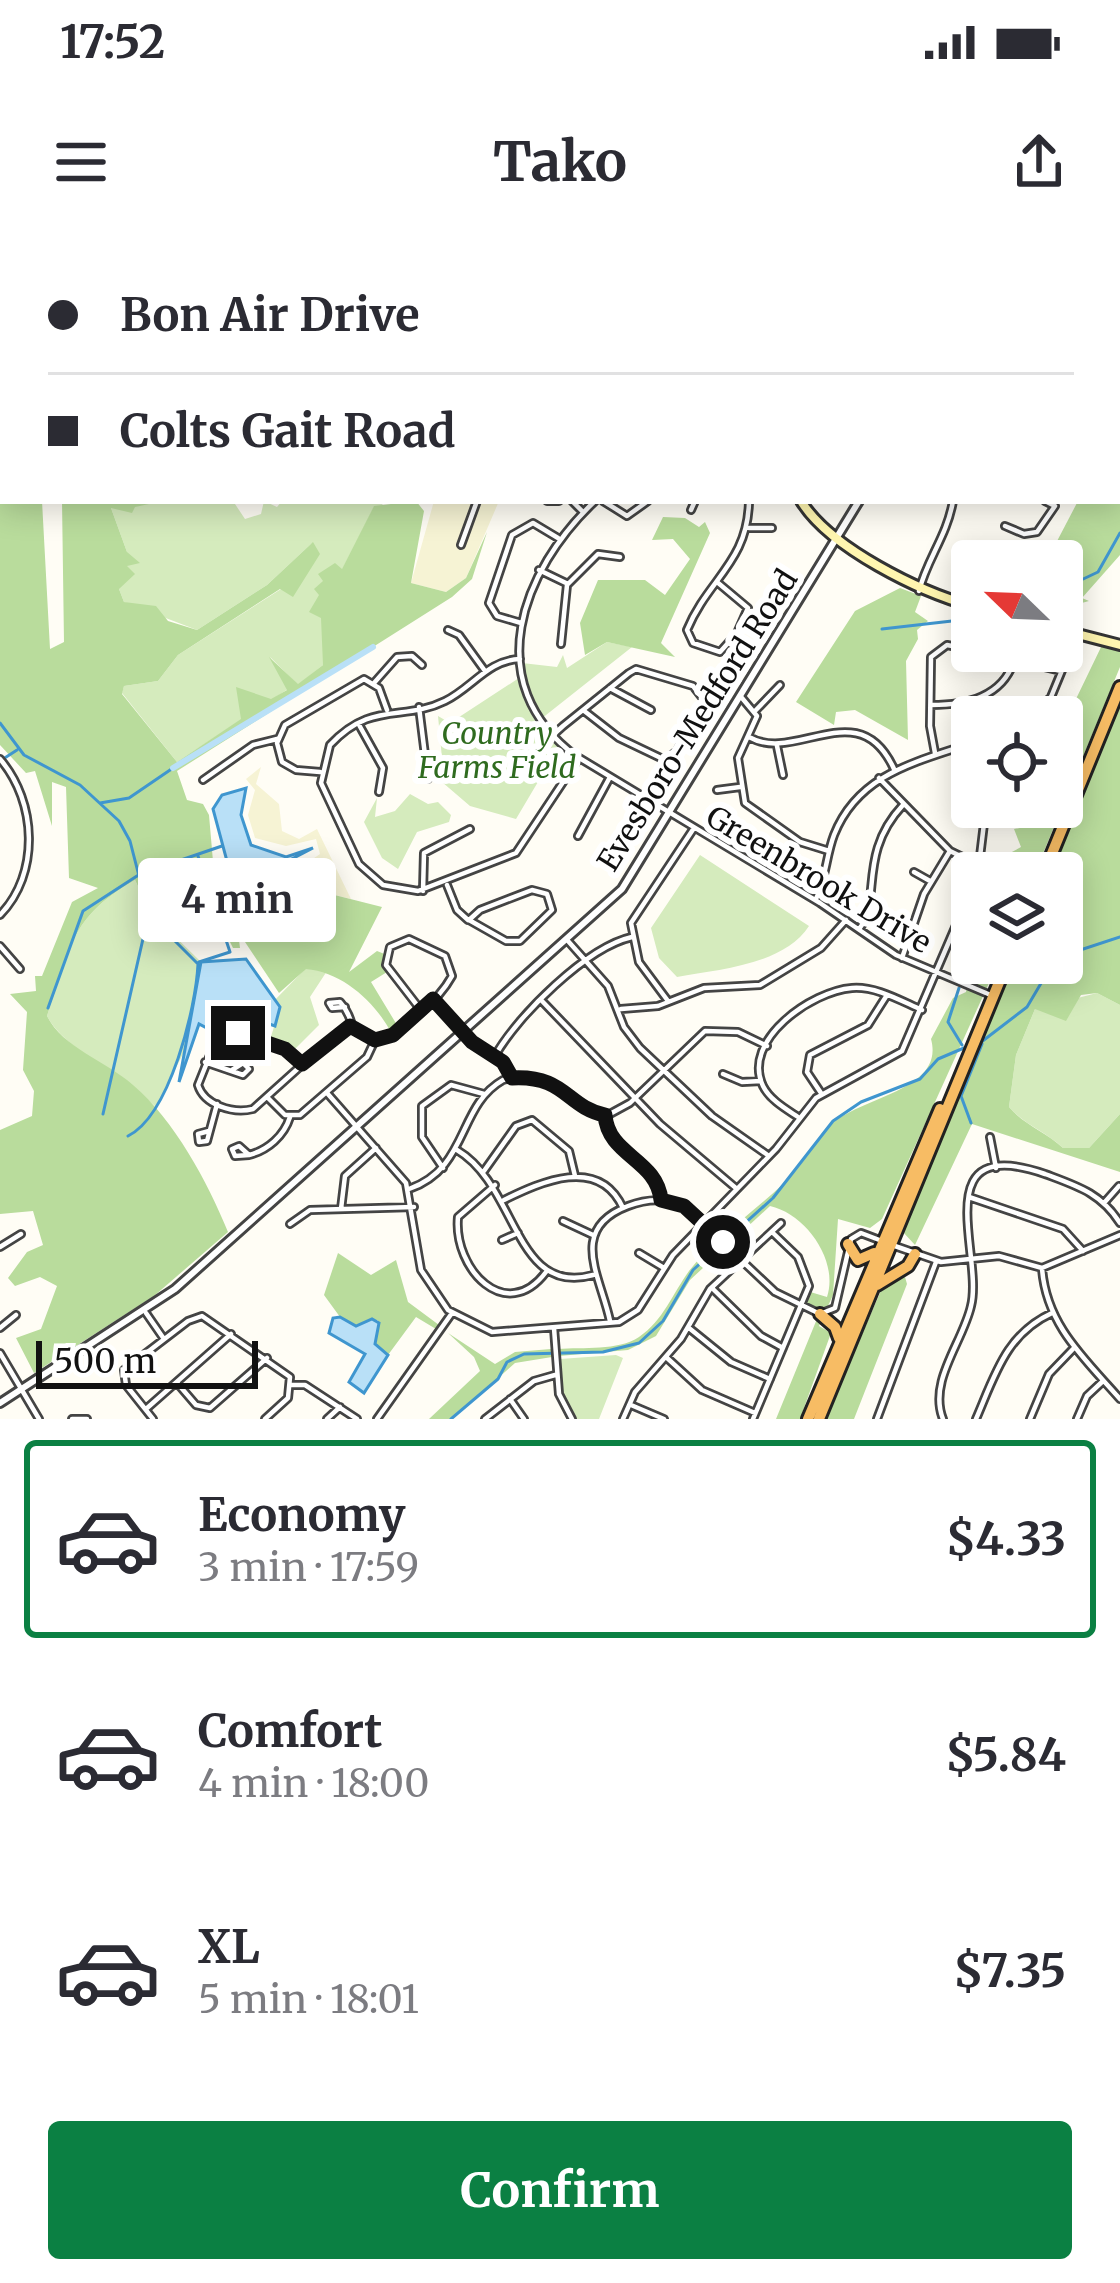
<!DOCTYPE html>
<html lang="en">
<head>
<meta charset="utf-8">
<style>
	body { margin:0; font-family:Merriweather,serif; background:#f7f7f7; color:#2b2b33; height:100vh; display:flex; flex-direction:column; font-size:45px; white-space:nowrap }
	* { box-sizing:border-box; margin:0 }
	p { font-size:39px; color:#7c7c81 }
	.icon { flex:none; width:66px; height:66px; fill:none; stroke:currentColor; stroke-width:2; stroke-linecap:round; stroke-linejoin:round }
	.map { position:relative; height:1179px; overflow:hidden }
	.side { display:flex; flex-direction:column; background:#fff; flex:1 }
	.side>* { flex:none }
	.top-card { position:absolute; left:0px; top:0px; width:1122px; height:264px; box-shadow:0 6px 30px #0003; display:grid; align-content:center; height:264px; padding:0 48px; background:#fff }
	.needle { width:78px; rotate:293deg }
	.buttons { position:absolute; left:951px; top:300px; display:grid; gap:24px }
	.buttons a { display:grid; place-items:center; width:132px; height:132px; border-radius:12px; background:#fff; box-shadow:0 6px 30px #0003; font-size:60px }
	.scale { position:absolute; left:36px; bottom:30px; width:222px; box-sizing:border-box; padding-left:12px; border:6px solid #111; border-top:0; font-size:33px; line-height:42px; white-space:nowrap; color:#111; -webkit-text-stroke:9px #fff; paint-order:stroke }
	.end { position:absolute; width:54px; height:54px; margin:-27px; border:15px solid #111; background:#fff; box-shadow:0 0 0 6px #fff }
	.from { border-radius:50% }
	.bubble { position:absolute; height:84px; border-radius:12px; background:#fff; box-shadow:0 6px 30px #0003; font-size:39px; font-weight:700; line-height:84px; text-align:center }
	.top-card b { display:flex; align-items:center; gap:42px; height:114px; font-size:45px }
	.top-card b+b { border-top:3px solid #e1e1e2 }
	.top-card i { width:30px; height:30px; background:#2b2b33 }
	ul { padding:21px 0 0; list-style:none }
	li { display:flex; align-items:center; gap:36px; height:198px; margin:0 24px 18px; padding:0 24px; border:6px solid transparent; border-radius:12px }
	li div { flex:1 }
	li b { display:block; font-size:45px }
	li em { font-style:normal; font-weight:700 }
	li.current { border-color:#0b8043 }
	li>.icon { width:108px; height:108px; stroke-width:1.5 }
	.cta { display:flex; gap:24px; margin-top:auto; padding:24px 48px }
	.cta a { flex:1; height:138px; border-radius:12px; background:#0b8043; color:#fff; font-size:48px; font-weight:700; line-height:138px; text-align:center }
	.status { display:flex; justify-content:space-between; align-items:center; height:84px; padding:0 60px; background:#fff; direction:ltr }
	.status svg { height:33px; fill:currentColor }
	header { display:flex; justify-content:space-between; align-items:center; height:156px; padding:0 48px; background:#fff; font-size:54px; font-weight:700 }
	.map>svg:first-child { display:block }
</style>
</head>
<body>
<div class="status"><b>17:52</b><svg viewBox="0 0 49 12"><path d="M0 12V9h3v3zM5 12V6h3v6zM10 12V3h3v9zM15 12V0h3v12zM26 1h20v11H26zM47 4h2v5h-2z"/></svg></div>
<header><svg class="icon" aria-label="menu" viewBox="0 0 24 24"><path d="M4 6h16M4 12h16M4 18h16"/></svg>Tako<svg class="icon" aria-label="share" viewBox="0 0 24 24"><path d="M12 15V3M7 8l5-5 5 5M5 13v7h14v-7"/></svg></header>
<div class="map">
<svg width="1120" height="1179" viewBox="0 0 1120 1179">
	<rect width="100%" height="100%" fill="#fffdf5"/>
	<!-- farmland -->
	<path fill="#f6f3d4" d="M434 261H499L466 338 446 352 411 343Z
		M261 527 256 544 279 564 282 591 299 599 317 589 351 659 299 646 301 627 320 614 316 599 286 606 255 598 248 575 255 550 246 539Z"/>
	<!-- green -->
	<path fill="#d5ebbd" d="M163 261H233L245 279 261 274 264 261 277 267 282 261H384L380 270 374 267 342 330 323 341V425L298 445 270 417 288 449 177 522 122 453 124 446 158 441 178 415 281 349 312 303 267 345 197 390 124 362 119 349 127 312 111 268Z
		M607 402 632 407 541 479 561 503 516 579 470 566 442 542 450 530 442 518 438 476 450 483 522 436V423L557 427 563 415 567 428Z
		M410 554 428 564 438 562 451 575 449 582 417 592 398 629 382 618 364 582 377 558 375 577 395 571Z
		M700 615 809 686C784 725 719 729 677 737L659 718 651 688Z
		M135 640 150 672 201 722 187 806 156 867C127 839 63 808 47 776 72 707 68 679 135 640Z
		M306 728 327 731 310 757 319 785 293 811 270 800 280 767 272 763Z
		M1097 753 1120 765V874L1089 908H1063C1045 891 1026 886 1009 867L1016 815 1035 769Z
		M616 1115 623 1118 599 1179H576L563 1157 560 1119Z"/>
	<!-- forest -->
	<path fill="#b9dc9c" d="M0 0H37L3 3V261H42L50 409 64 402 62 261H163L135 267 132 273 111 268 127 312 140 323 127 326 135 334 119 349 124 362 156 366 168 381 197 390 267 345 313 302 320 314 293 357 280 349 178 415 158 441 124 446 122 454 177 522 241 479 236 447 271 459 287 450 269 417 298 444 323 425 321 378 309 372 319 355 314 349 323 341 318 334 335 323 342 329 374 266 416 261 424 271 411 343 446 352 466 338 487 292 472 339 452 357 177 531 187 560 203 564 209 575 214 633 299 646 382 667 349 732 377 711 387 715V732L371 742 397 785 391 792C374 761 342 732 306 729L279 753 245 702 239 700 240 708H233L221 684 166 690 150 672 135 640C68 679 72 707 47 776 63 808 106 821 133 845 175 881 207 941 228 992L154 1056 34 1133 16 1098 41 1089 57 1046 40 1037 15 1046 8 1038 27 1012 43 1005 33 971 0 974V890L32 876 34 851 23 830 27 772 10 754 36 751 35 736H42L72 662 98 648 69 638 66 547 52 542V586L35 531 26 533 0 505Z
		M1120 239V315L1082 358 1089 361 1078 364 1067 390 1062 389V321H1040L1039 313 1055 305 1078 261H1119Z
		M663 277 685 278 699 287 705 282 710 293 661 403 675 417 607 402 585 415 580 383 598 340H645L665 355 690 319 673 299 652 300Z
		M900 348 921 356 915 372 928 381 917 390 918 399 906 421 908 500 855 470 836 472 834 485 796 462 855 371Z
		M1103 403 1120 411V427L1035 633H1006L1010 613 1021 607 1014 589 1030 586 1033 579 1027 576 1038 567H1062V488Z
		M1120 463V765L1097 753 1081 755 1066 781 1035 769 1016 815 1009 867C1025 886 1045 891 1063 908H1089L1120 874V932L972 884 915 1005 902 991 1013 723H1062V633H1050Z
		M972 714V723H998L882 979 870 988 838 979 833 1055 819 1086 831 1093 800 1179H776L819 1074 801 1066 807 1051 827 1057C839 1021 806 974 770 966L690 1040 656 1096 628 1110 559 1116 558 1109C583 1107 618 1111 639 1097 663 1081 673 1053 689 1031 715 998 754 972 784 943 799 928 811 909 823 892 851 856 946 854 931 799L953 758 966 752Z
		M338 1013 371 1035 396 1020 408 1062 439 1085 436 1089 416 1077 388 1115 375 1104 378 1080 356 1087 340 1077 324 1055Z
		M905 1037 907 1044 854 1179H825L883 1046Z
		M448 1093 495 1124 515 1112 551 1109 552 1117 515 1123 452 1179H429L480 1131 474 1117Z"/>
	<!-- water -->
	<path fill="#b9e0f7" stroke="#3f96cf" stroke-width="3" d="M246 548 241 575 251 605 286 617 313 608 290 620 289 637 228 625 213 569 222 555Z
		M246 719 280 767 275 786 235 772 211 776 218 794 199 784 179 842 201 722Z
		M340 1077 356 1086 372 1079 379 1083 375 1104 388 1115 364 1153 349 1142 365 1114 329 1093 333 1078Z"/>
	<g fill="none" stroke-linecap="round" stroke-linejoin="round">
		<!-- stream -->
		<path stroke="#3f96cf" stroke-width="3" d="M230 0 231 3
			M1062 349 1098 332 1120 293
			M882 389 952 381
			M0 483 24 515 80 545 119 581 130 601 149 675 198 724C196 768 170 875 128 896
			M0 521 17 510
			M100 563 129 558 173 528
			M198 616 230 712 199 722
			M1062 716 1120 697
			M963 739 972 718
			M959 748 948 782 962 805
			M48 768 83 671 140 634 222 606
			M980 803 1027 767 1053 723
			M103 874 148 677
			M971 883 961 856 982 804
			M451 1179 498 1139 507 1122 524 1114 603 1112 639 1103 663 1081 693 1030 773 958 833 881 861 862 920 839 938 819 971 805"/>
		<!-- canal -->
		<path stroke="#b9e0f7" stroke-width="6" d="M173 528 373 407"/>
		<defs>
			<path id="minor" d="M490 0 492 3
				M502 0 508 3
				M763 0 765 3
				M839 0 841 3
				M1105 0 1106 3
				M290 3 297 0
				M561 3 563 0
				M662 3 665 0
				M707 3 709 0
				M755 3 757 0
				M863 3 874 0
				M1119 23 1120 25
				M1119 105 1120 104
				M1119 135 1120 139
				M1119 147 1120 142
				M547 261H559
				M572 261 583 272
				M595 261C522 330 478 443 576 516L820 663 896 715 993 756
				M603 261 627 276 648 261
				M691 270 695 261
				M1005 286 1024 294 1037 292 1055 266 1045 261
				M749 288H772
				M461 305 477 261
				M539 330 566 343
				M717 342 748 368 737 393 720 412 693 403 687 390C708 339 748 322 749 261
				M567 345 598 314 620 317
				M919 351C927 319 947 296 953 261
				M521 383 497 376 489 363 512 295 533 283 558 298
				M448 390 459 395 485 431
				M561 404 567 345
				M976 411 1061 431
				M520 419C488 420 472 448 445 461 403 482 372 460 330 505L321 543 359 624 383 645 418 651 516 613 579 518
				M374 443 397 417 412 416 422 425
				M610 448 651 470
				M742 458 757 476 738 518 745 563 800 602 829 611
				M931 465C967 465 1002 457 1014 421
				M419 467 428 539
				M755 471 780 445
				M1030 477 1051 457 1077 394
				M358 483 383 528 379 552
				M553 495 563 486 629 433 636 429 693 446 704 460 677 511 665 520 619 498 583 470
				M749 497C796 524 859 452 894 529
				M777 506 783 535
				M935 513 930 486 931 417 947 405 972 410
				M0 519C37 562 40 634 0 675
				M320 532 296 530 282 522 277 503 285 485 364 439 379 448 387 470
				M879 538 950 611 981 626
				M203 540 253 505 277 499
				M717 550 740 547
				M957 554 972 552
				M625 594 646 558
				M578 596 610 537
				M914 632 930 641
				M978 633 986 567
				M447 645 457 670 468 680
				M532 650 547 654 552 670 520 701H506L469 680 480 670Z
				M423 651 424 613 470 589
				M816 659C826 638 826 616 834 595 858 534 916 522 972 503
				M859 689C882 662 857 614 903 565
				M568 701 608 746 624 787 640 808 712 876 769 916
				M0 706 20 729
				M902 718 924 654 950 611
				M433 759 472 802 503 822 511 838
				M542 761 660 884 737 949
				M668 761 639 722 631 683 694 588
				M345 767 332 768 329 763 340 762C347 770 350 776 352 786
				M621 769 658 766 704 748 760 745 821 708 846 680
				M375 800C401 794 439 760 452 736L445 716 409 699 390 707 386 725 420 769
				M495 816C517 776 587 707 632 697
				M205 822 243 835 249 829 243 823 232 830
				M723 834 742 842 761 841
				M327 853 406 943 421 1030 448 1070 492 1092 619 1082 638 1070 673 1015 776 909 816 858 902 811 972 648
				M821 853 807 832 810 815 868 785 887 755
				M268 858 285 875H300L367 817 375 800 350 786 303 824C284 805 245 787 218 795L198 845C204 865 233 874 253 869L303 824
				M605 875C608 916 658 918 661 960
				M798 877C786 869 770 860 763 846 741 800 812 751 852 748 876 746 901 761 922 770
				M209 891 198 894 199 902 207 901 217 864
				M990 897 996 928
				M457 910C518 946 514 1057 593 1035
				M249 915 235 916 232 909 239 906 249 915C268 910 284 896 290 877
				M443 928 422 897V866L451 845 484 854
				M484 931 516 886 532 880 569 911 575 936
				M495 945 458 977C453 1029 506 1085 546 1032
				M409 949C469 928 457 866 503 840 563 825 567 872 608 875L630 863 705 791 738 792 767 806
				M969 957 1063 989 1083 1011
				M504 960C541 942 599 915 623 968
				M1104 963 1119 946
				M341 969 345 936 376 908
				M563 981 593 995
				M290 984 310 970 414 967
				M502 1000 518 993
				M892 1005 941 1022 999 1016 1042 1028 1120 995
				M0 1007 21 994
				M639 1013 664 1028
				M1042 1028C1046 1085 1085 1119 1120 1159
				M712 1048 761 1096 783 1108
				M146 1073 164 1099
				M610 1081C601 1037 567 989 628 966 646 959 666 958 684 966L775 1052 820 1074 835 1068 851 999 861 993 882 1001
				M0 1088 16 1075
				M554 1088 559 1154 572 1179
				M689 1088 731 1122 770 1139
				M0 1113 39 1179
				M666 1117 702 1150 755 1173
				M178 1144 196 1165 210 1168 267 1118
				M292 1145H305L357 1179
				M510 1159 524 1179
				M631 1165 664 1179
				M146 1169 231 1094
				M72 1179H87
				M153 1179 126 1145 124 1130 188 1081 202 1076 290 1137 288 1158 265 1179
				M327 1179 340 1167
				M377 1179 452 1073
				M485 1179 534 1141 555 1135
				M623 1179 635 1152 681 1099 710 1049 781 983
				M753 1179 809 1046 798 1017 772 992
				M877 1179 936 1022
				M943 1179C928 1141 963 1102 971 1066 984 1016 924 892 1045 934 1077 946 1101 953 1120 983
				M976 1179C995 1135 1006 1094 1052 1073
				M1030 1179 1049 1134 1073 1109
				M1077 1179 1087 1156 1103 1141"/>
			<path id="tertiary" d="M1064 3 1065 0
				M1119 69H1120
				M0 1163 175 1049 622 649 859 261"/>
			<path id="secondary" d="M402 0 406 3
				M801 261C830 308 920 352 972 366
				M1062 390 1120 405"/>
			<path id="trunk" d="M1044 633 1120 447
				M848 1004 858 1020 874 1013
				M877 1045 908 1026 915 1014
				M820 1074 835 1087 839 1098
				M808 1179 940 869
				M819 1179 1007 723"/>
		</defs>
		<!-- minor casing -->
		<use href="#minor" stroke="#444" stroke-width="10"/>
		<!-- tertiary casing -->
		<use href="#tertiary" stroke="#444" stroke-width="12"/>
		<!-- secondary casing -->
		<use href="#secondary" stroke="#333" stroke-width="14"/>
		<!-- trunk casing -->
		<use href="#trunk" stroke="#222" stroke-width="16"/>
		<!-- minor -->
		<use href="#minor" stroke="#fff" stroke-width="4.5"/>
		<!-- tertiary -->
		<use href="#tertiary" stroke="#fff" stroke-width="6"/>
		<!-- secondary -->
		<use href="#secondary" stroke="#fff6b0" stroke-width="8"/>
		<!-- trunk -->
		<use href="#trunk" stroke="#f7bc64" stroke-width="10"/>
	</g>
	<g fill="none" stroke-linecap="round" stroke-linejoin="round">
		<!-- route -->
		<path stroke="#111" stroke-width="15" d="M238 793 285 809 302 824 350 786 375 800 393 795 433 759 472 802 503 822 512 838C566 835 566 867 605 875 608 916 657 919 661 960L684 966 723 1002"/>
	</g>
	<g text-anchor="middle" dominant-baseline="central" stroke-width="12" stroke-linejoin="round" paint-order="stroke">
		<!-- street labels -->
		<g font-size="30" fill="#111" stroke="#fff">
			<text transform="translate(697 480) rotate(-58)">Evesboro-Medford Road</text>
			<text transform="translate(819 639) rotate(31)">Greenbrook Drive</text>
		</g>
		<!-- park labels -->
		<g font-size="30" font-style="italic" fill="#2f6b1f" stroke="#fff">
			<text x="497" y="493">Country<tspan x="497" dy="34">Farms Field</tspan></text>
		</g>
	</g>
</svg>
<div class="buttons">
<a><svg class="needle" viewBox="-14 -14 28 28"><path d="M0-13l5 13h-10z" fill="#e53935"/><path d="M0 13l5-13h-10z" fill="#7c7c81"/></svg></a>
<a><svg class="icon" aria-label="locate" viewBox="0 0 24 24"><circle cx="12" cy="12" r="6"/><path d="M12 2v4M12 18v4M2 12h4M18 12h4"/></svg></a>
<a><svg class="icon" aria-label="layers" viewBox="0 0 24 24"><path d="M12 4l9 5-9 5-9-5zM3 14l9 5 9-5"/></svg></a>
</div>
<div class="scale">500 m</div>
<i class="end from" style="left:723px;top:1002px"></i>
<i class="end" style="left:238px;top:793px"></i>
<div class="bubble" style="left:138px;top:618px;width:198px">4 min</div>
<div class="top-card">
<b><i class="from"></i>Bon Air Drive</b>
<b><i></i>Colts Gait Road</b>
</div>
</div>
<section class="side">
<ul>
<li class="current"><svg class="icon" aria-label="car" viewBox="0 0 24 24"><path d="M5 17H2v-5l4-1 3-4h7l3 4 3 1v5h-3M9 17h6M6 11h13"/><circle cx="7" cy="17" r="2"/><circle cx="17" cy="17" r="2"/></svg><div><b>Economy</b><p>3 min · 17:59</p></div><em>$4.33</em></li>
<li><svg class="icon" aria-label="car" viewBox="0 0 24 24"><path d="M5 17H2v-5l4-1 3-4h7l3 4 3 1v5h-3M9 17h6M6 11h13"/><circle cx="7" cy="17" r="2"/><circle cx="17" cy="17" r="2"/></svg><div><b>Comfort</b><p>4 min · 18:00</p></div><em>$5.84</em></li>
<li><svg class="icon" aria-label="car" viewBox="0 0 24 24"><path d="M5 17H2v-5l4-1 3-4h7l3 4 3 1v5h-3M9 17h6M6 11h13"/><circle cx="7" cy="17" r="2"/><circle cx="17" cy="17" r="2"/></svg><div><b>XL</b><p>5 min · 18:01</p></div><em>$7.35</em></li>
</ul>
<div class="cta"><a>Confirm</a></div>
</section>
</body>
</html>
